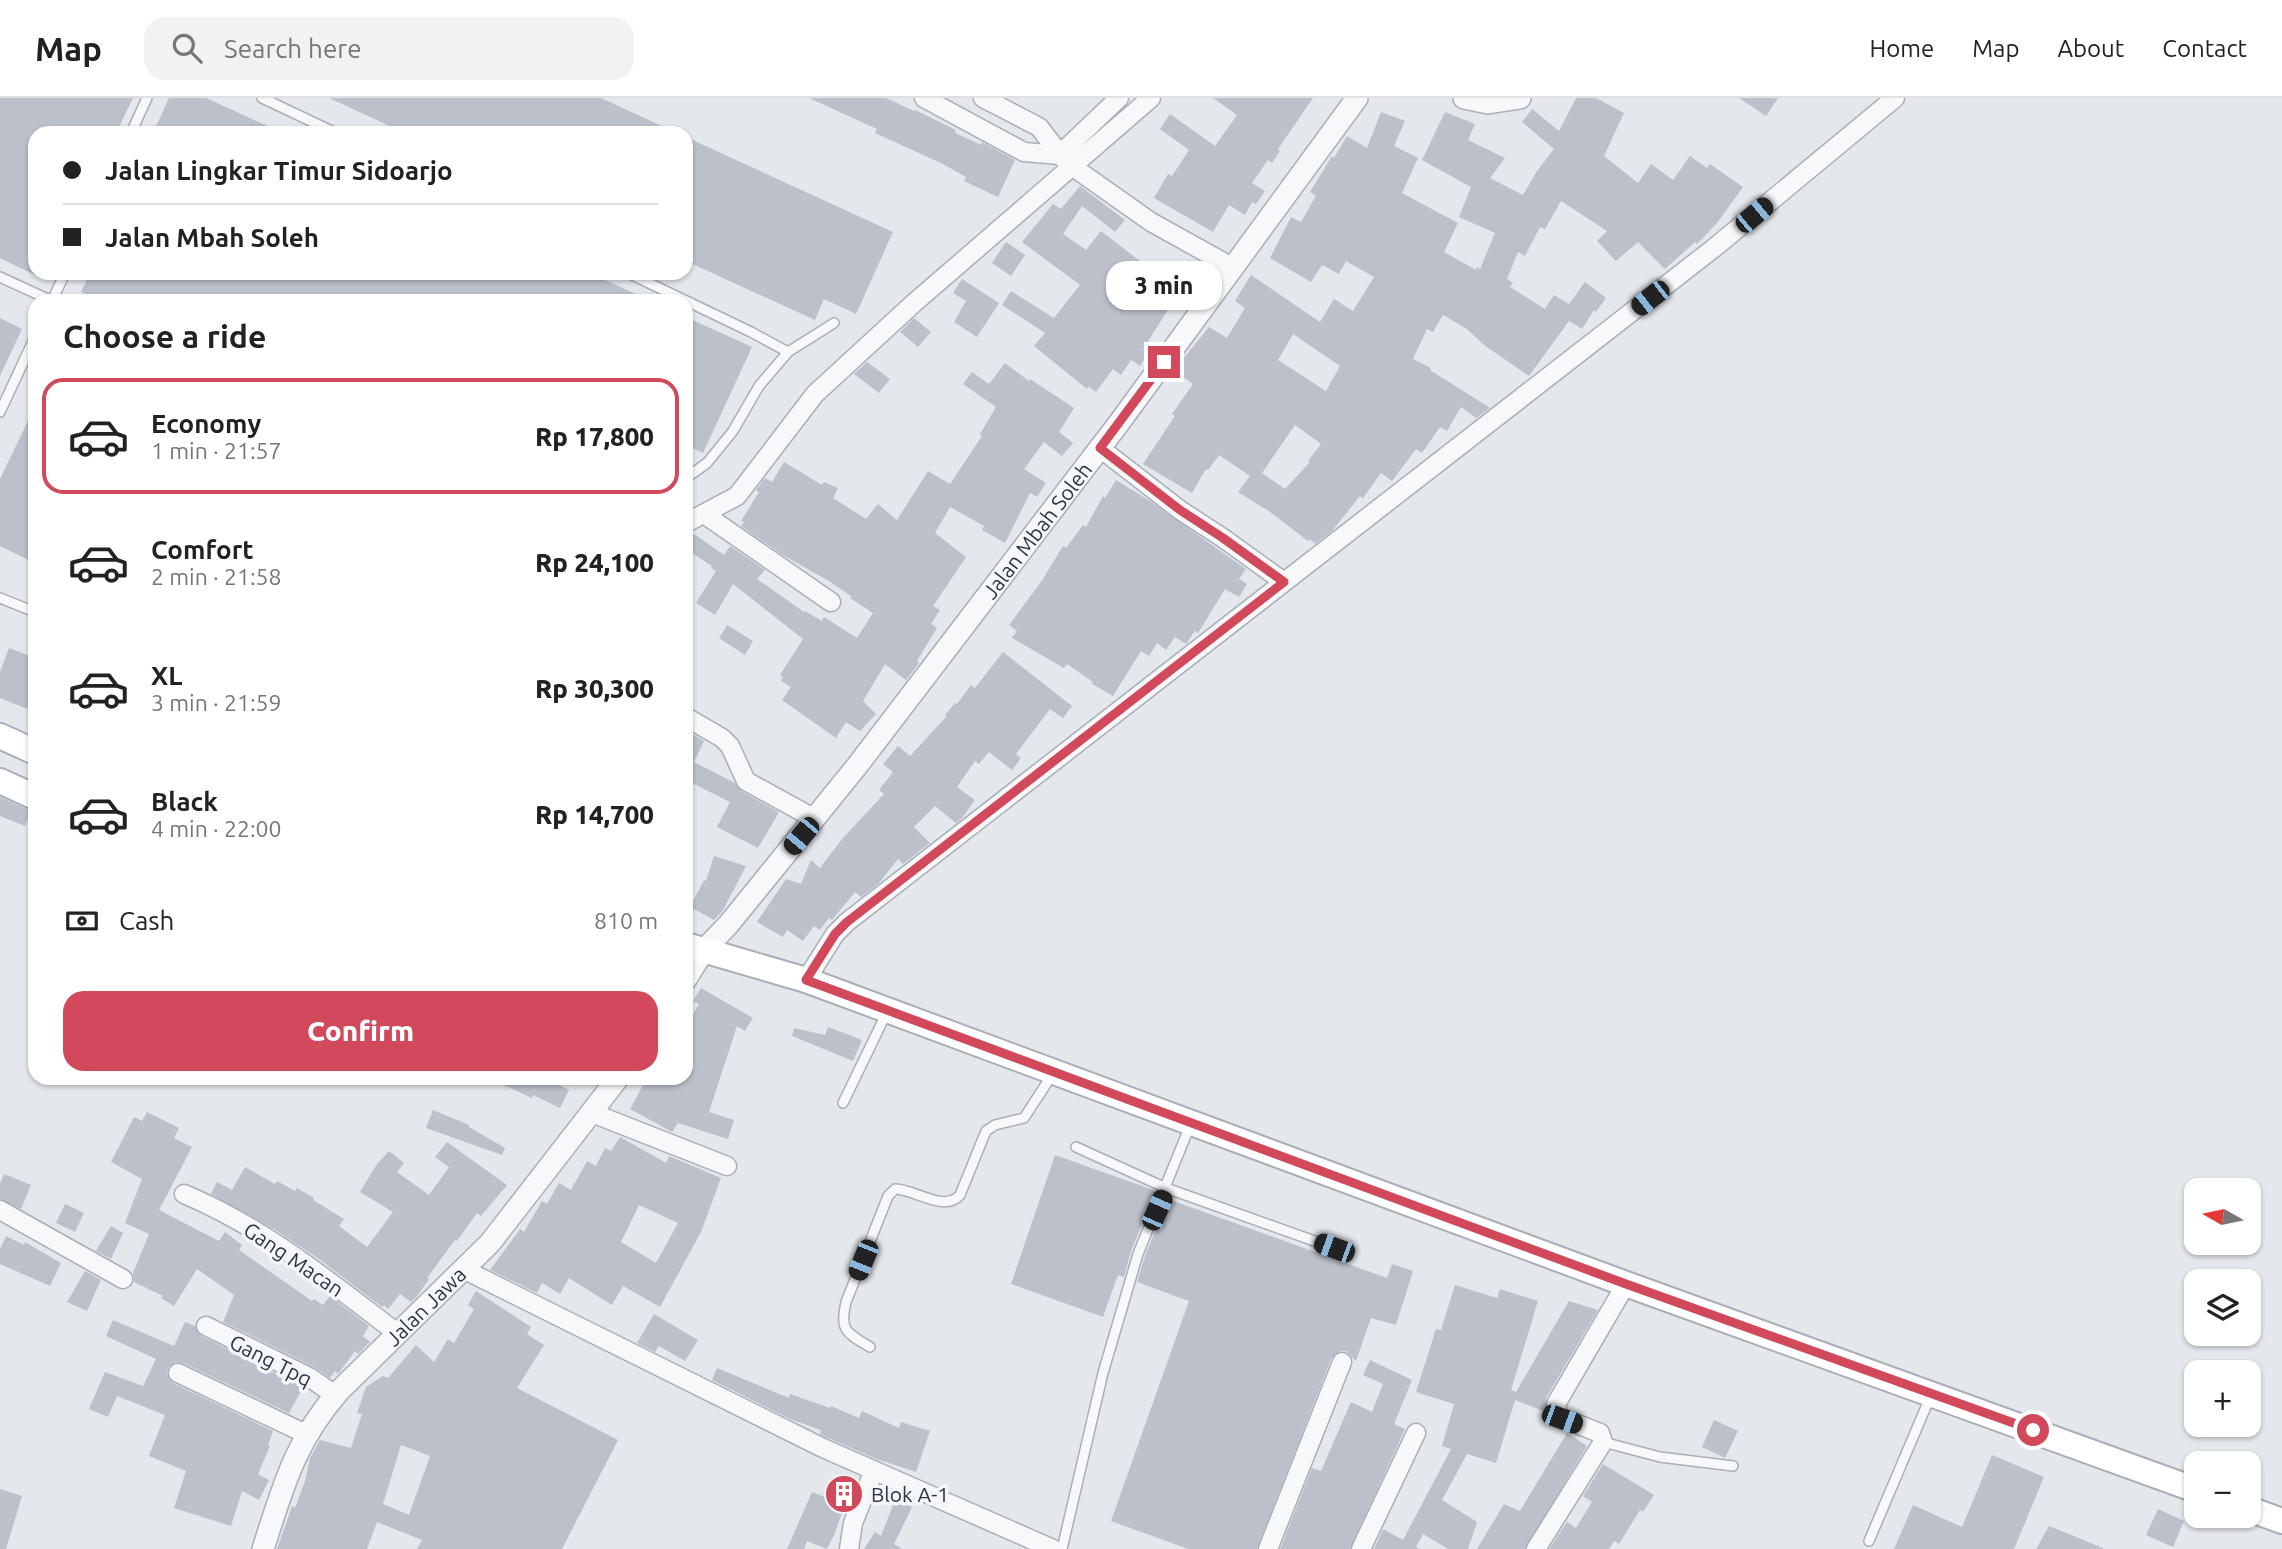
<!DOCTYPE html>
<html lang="en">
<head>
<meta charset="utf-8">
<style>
	body { margin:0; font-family:Ubuntu,sans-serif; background:#f2f2f2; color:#222; height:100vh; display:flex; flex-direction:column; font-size:26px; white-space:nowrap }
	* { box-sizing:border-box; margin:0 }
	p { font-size:23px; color:#767676 }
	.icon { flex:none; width:38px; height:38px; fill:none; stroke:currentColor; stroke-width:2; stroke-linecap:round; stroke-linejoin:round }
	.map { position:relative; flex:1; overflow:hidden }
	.panel { position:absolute; left:28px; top:196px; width:665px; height:791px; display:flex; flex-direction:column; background:#fff; border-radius:21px; box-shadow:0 2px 5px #0004 }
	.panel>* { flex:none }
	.top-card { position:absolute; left:28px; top:28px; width:665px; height:154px; border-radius:21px; box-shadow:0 2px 5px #0004; display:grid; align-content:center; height:154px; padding:0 35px; background:#fff }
	.needle { width:46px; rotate:279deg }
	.controls { position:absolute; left:2184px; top:1080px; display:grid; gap:14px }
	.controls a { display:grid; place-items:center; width:77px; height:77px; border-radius:14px; background:#fff; box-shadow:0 2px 5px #0004; font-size:35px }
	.end { position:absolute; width:32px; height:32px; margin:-16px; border:9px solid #d1495b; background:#fff; box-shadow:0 0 0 4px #fff }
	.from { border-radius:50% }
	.bubble { position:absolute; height:49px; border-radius:21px; background:#fff; box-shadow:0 2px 5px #0004; font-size:23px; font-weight:800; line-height:49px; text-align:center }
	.car { position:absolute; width:21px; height:42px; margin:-21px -10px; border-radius:9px; box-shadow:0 0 5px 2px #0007; background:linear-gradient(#222 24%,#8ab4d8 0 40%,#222 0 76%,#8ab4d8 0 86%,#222 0) }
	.top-card b { display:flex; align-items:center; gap:24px; height:66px; font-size:26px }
	.top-card b+b { border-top:2px solid #e0e0e0 }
	.top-card i { width:18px; height:18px; background:#222 }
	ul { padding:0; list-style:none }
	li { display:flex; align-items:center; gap:21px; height:116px; margin:0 14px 10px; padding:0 21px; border:4px solid transparent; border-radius:21px }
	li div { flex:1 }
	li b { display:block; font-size:26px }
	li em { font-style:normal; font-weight:800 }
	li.selected { border-color:#d1495b }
	li>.icon { width:63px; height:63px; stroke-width:1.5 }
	h2 { padding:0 35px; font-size:32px; line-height:84px }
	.pay { display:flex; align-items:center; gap:18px; height:77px; padding:0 35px; font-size:26px }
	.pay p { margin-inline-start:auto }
	.cta { display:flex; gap:14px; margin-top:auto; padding:14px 35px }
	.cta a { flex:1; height:80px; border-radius:21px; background:#d1495b; color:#fff; font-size:28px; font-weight:800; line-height:80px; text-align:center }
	header { display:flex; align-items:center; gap:42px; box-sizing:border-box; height:98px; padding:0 35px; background:#fff; border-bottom:2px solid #e0e0e0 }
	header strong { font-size:33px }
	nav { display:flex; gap:38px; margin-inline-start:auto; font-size:24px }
	.search { width:490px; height:63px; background:#f2f2f2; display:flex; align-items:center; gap:18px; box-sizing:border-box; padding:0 24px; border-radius:21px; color:#767676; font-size:26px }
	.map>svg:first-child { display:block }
</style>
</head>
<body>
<header>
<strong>Map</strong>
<div class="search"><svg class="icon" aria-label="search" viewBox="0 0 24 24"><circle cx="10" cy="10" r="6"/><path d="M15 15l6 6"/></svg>Search here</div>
<nav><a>Home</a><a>Map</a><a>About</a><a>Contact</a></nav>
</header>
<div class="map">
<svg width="2282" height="1451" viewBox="0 0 2282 1451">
	<rect width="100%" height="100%" fill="#e4e7ec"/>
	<!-- building -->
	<path fill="#bbc0ca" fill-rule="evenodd" d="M0 0H133L116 35H35V177L0 160Z
		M169 0H206L283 35H153Z
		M329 0H601L677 35H405Z
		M809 0H886L914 13 915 12 956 32 955 35 981 47 982 44 1015 62 998 99 964 83 966 79 943 66 875 35 877 31Z
		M1213 0H1313L1278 51 1280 53 1272 65 1268 62 1252 85 1265 93 1256 106 1252 104 1245 117 1229 107 1213 134 1154 100 1168 76 1172 78 1189 52 1160 31 1170 16 1215 48 1237 17Z
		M1576 0H1596L1624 15 1604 58 1638 85 1651 66 1673 82 1690 58 1707 70 1710 66 1743 89 1717 125 1697 146 1695 144 1665 171 1638 144 1616 163 1597 143 1607 133 1561 103 1545 131 1540 129 1525 158 1518 154 1507 181 1513 185 1510 189 1545 211 1554 197 1569 206 1585 184 1606 200 1596 214 1594 212 1582 231 1569 223 1529 278 1484 247 1467 231 1443 217 1433 234 1427 231 1413 261 1431 270 1430 272 1490 310 1476 320 1461 309 1447 333 1440 329 1422 355 1416 351 1392 383 1381 375 1363 400 1360 398 1332 433 1315 446 1310 441 1308 443 1270 414 1238 394 1250 378 1219 357 1208 372 1206 371 1192 395 1143 366 1175 318 1172 316 1193 286 1174 272 1209 229 1227 240 1245 210 1235 203 1251 177 1320 224 1334 201 1353 213 1374 179 1346 163 1339 176 1322 167 1311 184 1270 160 1291 119 1301 124 1316 98 1310 94 1332 58 1334 60 1347 38 1367 50 1381 14 1405 23 1394 48 1418 60 1402 95 1458 125 1444 154 1476 172 1477 169 1480 171 1495 135 1459 119 1471 89 1422 62 1445 14 1475 26 1468 42 1505 60 1490 80 1523 97 1537 73 1554 51 1522 24 1532 11 1559 33ZM1293 236 1340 268 1326 293 1278 262ZM1295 327 1321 346 1308 363 1310 364 1285 391 1262 375Z
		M1739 0H1778L1766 18Z
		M686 39 893 134 856 216 824 201 815 222 686 163Z
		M1080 88 1125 122 1115 134 1082 108 1063 136 1086 152 1101 133 1149 170 1179 187 1164 209 1168 212 1143 251 1149 254 1140 268 1131 262 1121 277 1113 271 1096 294 1088 288 1087 291 1034 248 1045 235 1002 207 1011 193 1054 220 1080 187 1022 144 1053 106 1061 111Z
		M1006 144 1025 157 1011 178 992 165Z
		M90 175H590L651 203H101L81 194Z
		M962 181 999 205 977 239 954 224 966 203 953 195Z
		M686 219 752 249 703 355 686 347Z
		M0 220 22 231 0 278Z
		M914 220 931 234 918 249 900 234Z
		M867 264 890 281 879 295 854 276Z
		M1005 265 1029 283 1030 281 1074 310 1059 334 1073 345 1062 358 1044 344 1024 371 1046 385 1037 399 1030 395 1005 445 982 432 984 428 950 409 935 435 966 459 933 508 940 512 931 526 937 530 917 563 919 565 906 582 885 566 863 603 876 616 860 633 846 624 836 640 782 602 791 589 781 583 783 579 780 577 803 541 733 486 715 517 696 505 716 473 711 470 712 468 686 451V449L694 436 724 457 730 448 765 472 757 481 804 514 805 513 822 523 824 519 857 540 873 515 850 500 851 498 829 483 781 456 741 428 744 424 741 423 759 394 756 392 765 380 772 384 784 364 822 387 824 384 838 390 833 400 866 421 878 406 897 422 928 373 950 386 982 338 980 336 996 309 963 286 972 274 989 286Z
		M35 308V465L0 448V381Z
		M1116 382 1150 403 1246 471 1239 481 1247 486 1239 499 1225 491 1198 535 1195 533 1186 546 1175 539 1166 552 1157 545 1149 558 1141 553 1113 598 1092 586 1093 584 1067 566 1064 570 1012 540 1017 533 1009 527 1041 484 1063 448 1066 450 1083 427 1086 429 1103 398 1105 400Z
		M727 527 753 543 745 557 719 540Z
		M9 550 35 560V614L0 600V574Z
		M1003 554 1072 608 1063 620 1050 611 1016 656 1021 660 1012 672 989 654 979 666 975 663 957 689 975 702 962 720 956 725 935 708 914 729 930 745 903 766 898 761 879 785 861 799 855 794 832 822 829 820 820 832 814 828 803 843 787 832 783 839 757 824 786 781 801 786 811 762 820 770 842 741 884 696 879 692 893 674 883 666 898 648 910 658 947 618 945 617 955 605 957 606 971 587 975 590Z
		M686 632 704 643 694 664 735 685 741 693 779 714 758 750 717 729 730 704 686 682Z
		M0 699 31 713 25 728 0 718Z
		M714 758 746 768 723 812 714 822 690 809 704 782 706 783Z
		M701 890 753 920 745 933 737 928 709 1014 734 1022 728 1041 678 1025 672 1034 630 1011 647 980H686V928L699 906 693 903Z
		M828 929 862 942 853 963 792 938 794 930 825 937Z
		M488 980H546L569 992 560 1010 533 997 532 1000Z
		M433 1012 469 1027V1029L505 1050 502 1057 426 1030Z
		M147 1014 179 1030 174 1040 192 1049 159 1112 219 1143 225 1134 242 1147 239 1152 312 1203 314 1201 323 1207 330 1198 369 1228 363 1238 370 1244 358 1256 355 1253 338 1276 335 1273 330 1280 314 1269 223 1224 234 1197 197 1171 174 1208 161 1200 163 1198 134 1184 133 1175 149 1136 125 1125 142 1081 111 1064 134 1019 142 1023Z
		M620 1039 666 1065 669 1058 721 1080 701 1134 660 1209 623 1188 612 1207 569 1180 560 1196 542 1185 537 1195 490 1172 520 1131 524 1134 542 1103 547 1106 559 1085 571 1092 587 1063 596 1068 605 1050 611 1053ZM639 1107 678 1125 656 1165 621 1144Z
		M447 1044 507 1087 481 1118 477 1115 457 1143 455 1142 427 1180 429 1181 418 1197 411 1204 400 1196 388 1211 384 1207 382 1209 319 1161 274 1131 211 1096 217 1084 232 1092 245 1069 275 1086 277 1083 295 1093 297 1090 314 1100 313 1102 344 1121 339 1128 367 1149 393 1114 360 1094 377 1066 389 1053 404 1065 397 1074 429 1097 449 1069 435 1059Z
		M1055 1057 1156 1093 1131 1153 1124 1179 1118 1177 1103 1219 1011 1186Z
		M4 1076 31 1087 21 1111 0 1101V1086Z
		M1168 1101 1387 1180 1392 1166 1413 1173 1396 1227 1371 1220 1356 1263 1346 1253H1340L1332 1259 1257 1451H1188L1111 1423 1189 1203 1137 1184 1145 1158Z
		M65 1106 84 1115 75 1134 56 1125Z
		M111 1128 123 1135 111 1161 96 1153Z
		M6 1138 24 1147 25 1144 61 1165 50 1188 0 1166V1151Z
		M85 1173 101 1182 87 1213 67 1204Z
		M1455 1187 1497 1200 1500 1191 1538 1203 1511 1292 1516 1294 1569 1203 1598 1212 1546 1300V1314L1515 1302 1496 1365 1467 1356 1442 1402 1477 1424 1468 1451H1448L1423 1436 1416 1449 1420 1451H1374L1383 1431 1403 1442 1451 1351 1442 1348 1454 1306 1416 1294 1436 1231 1441 1232Z
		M476 1193 531 1229 527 1236 544 1247 517 1290 618 1342 562 1451H417L422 1442 377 1424 367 1451H277L292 1408 295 1410 305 1383 310 1360 320 1342 351 1350 362 1316 357 1315 366 1289 383 1278 388 1280 416 1247 434 1264 448 1241 454 1245 474 1211 468 1207ZM401 1347 430 1358 409 1417 383 1406Z
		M654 1216 698 1242 685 1263 659 1248 655 1254 637 1245Z
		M113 1222 174 1248 185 1224 195 1228 201 1238 303 1289 289 1315 183 1265 176 1264 168 1270 167 1277 173 1285 273 1333 268 1347 270 1348 258 1376 269 1382 259 1402 242 1393 231 1428 174 1410 186 1373 149 1358 165 1317 117 1298 108 1319 89 1311 105 1274 143 1288 156 1261 106 1238Z
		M1370 1262 1412 1282 1394 1326 1405 1331 1350 1451H1280L1312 1370 1321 1373 1351 1304 1372 1314 1383 1286 1363 1277Z
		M717 1270 789 1300 790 1296 830 1310 831 1308 859 1320 862 1313 899 1330 901 1324 930 1333 916 1374 874 1360 828 1340 820 1336 821 1332 790 1321 712 1282Z
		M1714 1322 1738 1333 1725 1360 1702 1349Z
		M1567 1335 1587 1348 1525 1451H1477L1504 1406 1520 1413Z
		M1992 1357 2044 1379 2014 1451H1894L1913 1407 1962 1429Z
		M1603 1366 1654 1397 1643 1414 1640 1412 1619 1446 1614 1443 1609 1451H1549L1567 1424 1576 1430 1592 1404 1583 1398Z
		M0 1391 22 1398 6 1451H0Z
		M812 1394 845 1407 834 1437 827 1451 807 1443 804 1451H787Z
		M895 1402 912 1409 894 1446 902 1451H864L875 1434 881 1438Z
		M2158 1411 2184 1423 2173 1449 2146 1437Z
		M2049 1428 2103 1450V1451H2036Z"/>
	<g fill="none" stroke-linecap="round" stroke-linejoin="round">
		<defs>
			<path id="service" d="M262 0 336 35
				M131 35 147 0
				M628 175 751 234 788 254
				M0 179 52 203
				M52 203 65 175
				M0 314 35 239
				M686 380 707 365 733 333 759 288 788 254 834 225
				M0 500 35 514
				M843 1005 887 914
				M1076 1049 1166 1090 1334 1150
				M870 1249C847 1235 839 1233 846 1204L888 1098 895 1091C915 1091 944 1115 960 1097L986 1033 995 1027 1024 1020 1052 977
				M1603 1344 1660 1359 1733 1368
				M1869 1443 1931 1297
				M1062 1451 1103 1275 1138 1156 1191 1025"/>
			<path id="minor" d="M924 0 1024 54 1059 57 1119 0
				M983 0 1039 29 1066 64 1151 124 1232 169
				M1100 350 1180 412 1223 440 1284 484
				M704 416 831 504
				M686 425 737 398 815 296 914 205 1151 0
				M686 619 722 640 730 648 746 683 815 721
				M806 882 835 836 847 824 1714 150 1895 0
				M592 1015 727 1068
				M184 1096C263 1129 330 1184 397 1235
				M0 1112 123 1181
				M463 1171 823 1350 1053 1451
				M206 1228 309 1279 335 1297
				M178 1275 306 1336
				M849 1451 853 1425 874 1372
				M1268 1451 1342 1264
				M1361 1451 1416 1335
				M1536 1451 1603 1344 1600 1335 1559 1319 1556 1306 1626 1186"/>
			<g id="tertiary">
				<path d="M1464 0 1488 5 1520 0"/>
				<path id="s1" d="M686 881 704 852 728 827 857 668 1119 325 1357 0"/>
				<path id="s2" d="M263 1451C283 1389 295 1343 339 1293L490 1145 618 980"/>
			</g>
			<path id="secondary" d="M0 638 35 654
				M0 683 35 699
				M686 847 806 882 1626 1186 2196 1392
				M2249 1411 2282 1423"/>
		</defs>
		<!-- service casing -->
		<use href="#service" stroke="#a9aeb7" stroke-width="12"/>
		<!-- minor casing -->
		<use href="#minor" stroke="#a9aeb7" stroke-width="21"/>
		<!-- tertiary casing -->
		<use href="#tertiary" stroke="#a9aeb7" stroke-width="24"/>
		<!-- secondary casing -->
		<use href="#secondary" stroke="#a9aeb7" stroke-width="28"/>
		<!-- service -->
		<use href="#service" stroke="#f7f8fa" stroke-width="9"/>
		<!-- minor -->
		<use href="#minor" stroke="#f7f8fa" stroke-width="18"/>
		<!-- tertiary -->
		<use href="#tertiary" stroke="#f7f8fa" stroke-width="21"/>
		<!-- secondary -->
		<use href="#secondary" stroke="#fff" stroke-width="24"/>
	</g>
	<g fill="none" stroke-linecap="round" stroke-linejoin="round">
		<!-- route -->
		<path stroke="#d1495b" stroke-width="9" d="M1164 264 1100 350 1180 412 1223 440 1284 484 847 824 835 836 806 882 1626 1186 2033 1332"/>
	</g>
	<!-- icons -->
	<defs>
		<symbol id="building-disc" viewBox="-11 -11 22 22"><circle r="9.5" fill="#d1495b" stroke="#f4f6f9"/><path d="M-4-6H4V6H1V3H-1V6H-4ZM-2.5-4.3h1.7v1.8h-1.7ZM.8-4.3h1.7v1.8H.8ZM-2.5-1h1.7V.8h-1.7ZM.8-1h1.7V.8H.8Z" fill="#fff"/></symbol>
	</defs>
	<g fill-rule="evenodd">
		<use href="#building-disc" x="822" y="1374" width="44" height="44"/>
	</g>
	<g text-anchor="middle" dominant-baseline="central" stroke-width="7" stroke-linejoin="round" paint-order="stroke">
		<!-- street labels -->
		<g font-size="21" fill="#2b3445" stroke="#f4f6f9">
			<text stroke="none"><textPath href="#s1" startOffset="570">Jalan Mbah Soleh</textPath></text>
			<text transform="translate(294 1161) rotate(34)">Gang Macan</text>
			<text stroke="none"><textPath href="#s2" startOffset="298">Jalan Jawa</textPath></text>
			<text transform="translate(271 1262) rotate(27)">Gang Tpq</text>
		</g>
		<!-- poi labels -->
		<g font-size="21" fill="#2b3445" stroke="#f4f6f9" text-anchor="start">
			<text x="871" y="1396">Blok A-1</text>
		</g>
	</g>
</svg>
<div class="controls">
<a><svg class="needle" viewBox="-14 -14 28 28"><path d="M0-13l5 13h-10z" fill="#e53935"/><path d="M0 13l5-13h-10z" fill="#767676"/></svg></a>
<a><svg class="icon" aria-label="layers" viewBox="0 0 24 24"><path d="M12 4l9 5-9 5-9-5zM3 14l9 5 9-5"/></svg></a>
<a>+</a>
<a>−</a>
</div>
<i class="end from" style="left:2033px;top:1332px"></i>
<i class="end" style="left:1164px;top:264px"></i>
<div class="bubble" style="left:1106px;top:163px;width:116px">3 min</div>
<i class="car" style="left:1754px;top:117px;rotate:50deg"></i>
<i class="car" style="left:1650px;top:200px;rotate:232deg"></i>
<i class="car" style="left:801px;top:738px;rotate:220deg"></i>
<i class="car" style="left:1157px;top:1112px;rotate:24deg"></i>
<i class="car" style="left:1334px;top:1150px;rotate:290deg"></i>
<i class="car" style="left:863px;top:1162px;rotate:202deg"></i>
<i class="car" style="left:1562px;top:1321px;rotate:110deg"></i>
<div class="top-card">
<b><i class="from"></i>Jalan Lingkar Timur Sidoarjo</b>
<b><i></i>Jalan Mbah Soleh</b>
</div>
<section class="panel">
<h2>Choose a ride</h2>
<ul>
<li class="selected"><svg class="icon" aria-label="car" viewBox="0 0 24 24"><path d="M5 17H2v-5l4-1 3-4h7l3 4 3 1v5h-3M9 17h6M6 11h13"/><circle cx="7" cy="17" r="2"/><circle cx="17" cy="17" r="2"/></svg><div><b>Economy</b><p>1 min · 21:57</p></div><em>Rp 17,800</em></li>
<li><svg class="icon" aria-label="car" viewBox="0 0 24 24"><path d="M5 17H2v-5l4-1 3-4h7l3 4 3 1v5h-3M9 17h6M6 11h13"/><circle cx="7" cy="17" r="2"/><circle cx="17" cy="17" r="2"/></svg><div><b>Comfort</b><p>2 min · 21:58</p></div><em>Rp 24,100</em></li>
<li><svg class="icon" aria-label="car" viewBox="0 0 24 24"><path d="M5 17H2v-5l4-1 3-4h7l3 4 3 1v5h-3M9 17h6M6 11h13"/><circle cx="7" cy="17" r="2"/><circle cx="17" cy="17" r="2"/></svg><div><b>XL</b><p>3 min · 21:59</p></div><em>Rp 30,300</em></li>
<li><svg class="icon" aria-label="car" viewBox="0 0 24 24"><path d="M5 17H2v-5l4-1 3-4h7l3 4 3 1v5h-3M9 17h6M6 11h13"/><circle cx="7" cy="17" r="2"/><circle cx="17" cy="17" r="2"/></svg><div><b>Black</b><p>4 min · 22:00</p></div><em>Rp 14,700</em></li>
</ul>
<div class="pay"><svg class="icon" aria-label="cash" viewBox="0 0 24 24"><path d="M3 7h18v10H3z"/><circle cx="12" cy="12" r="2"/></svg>Cash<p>810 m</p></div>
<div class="cta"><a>Confirm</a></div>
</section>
</div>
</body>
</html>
